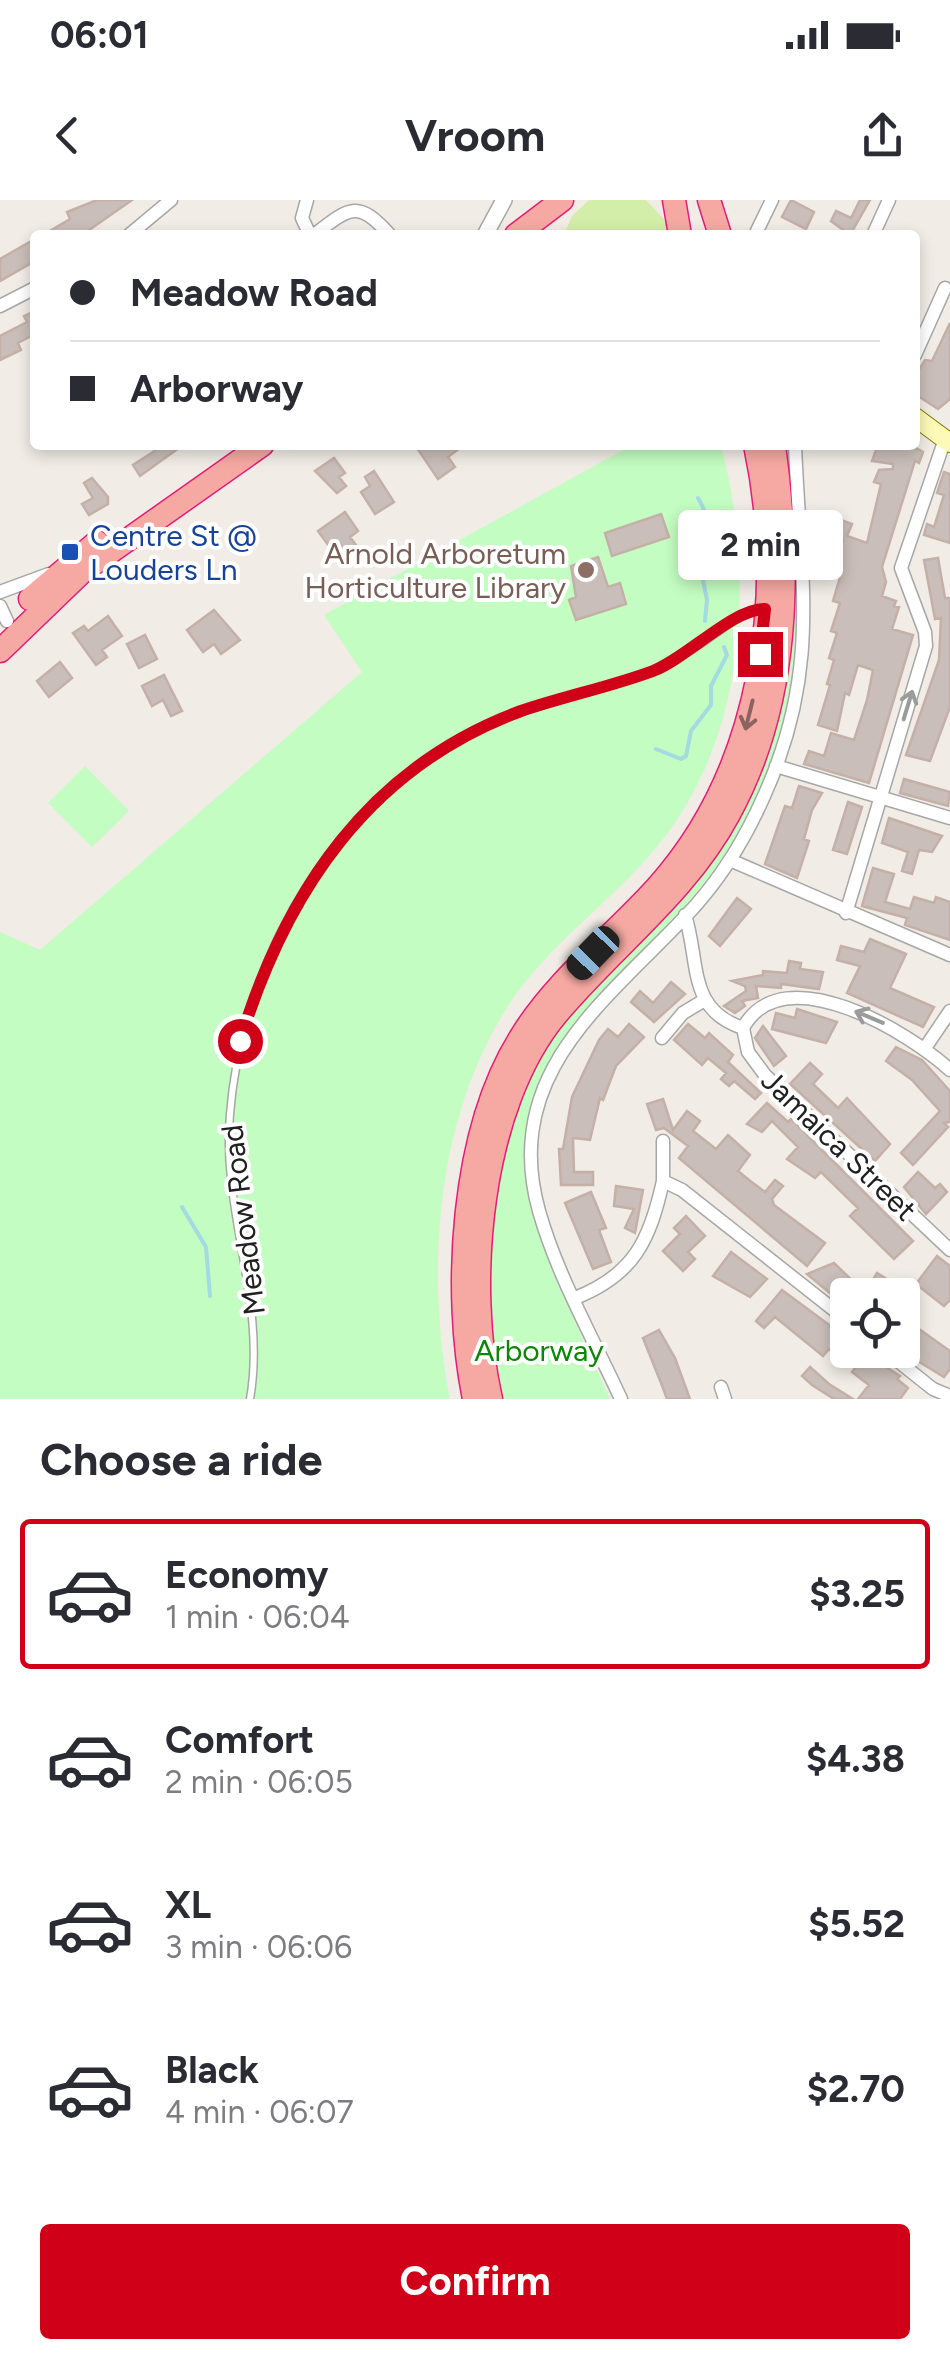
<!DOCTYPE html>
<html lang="en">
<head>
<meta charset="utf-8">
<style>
	body { margin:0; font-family:Figtree,sans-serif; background:#f7f7f7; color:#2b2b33; height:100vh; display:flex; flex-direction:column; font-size:38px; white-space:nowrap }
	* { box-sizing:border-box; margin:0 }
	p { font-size:32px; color:#7c7c81 }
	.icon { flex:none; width:55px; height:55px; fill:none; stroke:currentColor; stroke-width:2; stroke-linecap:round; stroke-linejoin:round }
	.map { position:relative; height:1199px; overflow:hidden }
	.sheet { display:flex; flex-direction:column; background:#fff; flex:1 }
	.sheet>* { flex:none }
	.hud { position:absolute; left:30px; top:30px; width:890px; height:220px; border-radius:10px; box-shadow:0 5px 15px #0003; display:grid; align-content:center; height:220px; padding:0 40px; background:#fff }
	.controls { position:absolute; left:830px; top:1078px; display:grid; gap:20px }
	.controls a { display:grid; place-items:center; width:90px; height:90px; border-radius:10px; background:#fff; box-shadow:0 5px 15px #0003; font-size:50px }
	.end { position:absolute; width:45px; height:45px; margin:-22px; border:12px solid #d00018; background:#fff; box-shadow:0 0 0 5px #fff }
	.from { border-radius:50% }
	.bubble { position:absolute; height:70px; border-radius:10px; background:#fff; box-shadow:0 5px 15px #0003; font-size:32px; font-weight:700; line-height:70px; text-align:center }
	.car { position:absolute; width:30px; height:60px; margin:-30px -15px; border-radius:12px; box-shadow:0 0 8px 2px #0007; background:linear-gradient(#222 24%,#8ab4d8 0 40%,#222 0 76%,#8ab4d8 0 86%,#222 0) }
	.hud b { display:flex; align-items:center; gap:35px; height:95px; font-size:38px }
	.hud b+b { border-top:2px solid #e1e1e2 }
	.hud i { width:25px; height:25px; background:#2b2b33 }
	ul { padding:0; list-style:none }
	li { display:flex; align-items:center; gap:30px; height:150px; margin:0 20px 15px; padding:0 20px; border:5px solid transparent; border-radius:10px }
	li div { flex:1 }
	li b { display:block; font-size:38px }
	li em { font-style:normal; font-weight:700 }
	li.active { border-color:#d00018 }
	li>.icon { width:90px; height:90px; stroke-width:1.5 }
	h2 { padding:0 40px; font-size:45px; line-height:120px }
	.cta { display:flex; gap:20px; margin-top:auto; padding:20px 40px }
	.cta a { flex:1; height:115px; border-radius:10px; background:#d00018; color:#fff; font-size:40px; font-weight:700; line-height:115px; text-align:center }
	.status { display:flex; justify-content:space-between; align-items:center; height:70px; padding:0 50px; background:#fff; direction:ltr }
	.status svg { height:28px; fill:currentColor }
	header { display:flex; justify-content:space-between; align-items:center; height:130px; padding:0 40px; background:#fff; font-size:45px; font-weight:700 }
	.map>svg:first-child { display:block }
</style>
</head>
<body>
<div class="status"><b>06:01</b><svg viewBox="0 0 49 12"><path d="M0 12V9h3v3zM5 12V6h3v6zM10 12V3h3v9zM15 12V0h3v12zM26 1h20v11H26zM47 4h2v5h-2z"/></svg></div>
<header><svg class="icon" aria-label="back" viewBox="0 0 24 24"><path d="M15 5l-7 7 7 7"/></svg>Vroom<svg class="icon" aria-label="share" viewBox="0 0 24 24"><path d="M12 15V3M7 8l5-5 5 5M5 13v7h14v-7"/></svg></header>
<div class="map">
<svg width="950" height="1199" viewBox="0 0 950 1199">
	<rect width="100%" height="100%" fill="#f1ece6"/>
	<!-- grass -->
	<path fill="#d3eea9" d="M589 0H646L664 19 670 35H564L572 16Z"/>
	<!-- park -->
	<path fill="#c3fdc1" d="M632 245H721C755 378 748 539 655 649 610 703 549 744 510 803 436 915 425 1071 450 1199H0V732L40 750 362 472 324 415Z
		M783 245H788C796 385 813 492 744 623 711 685 661 731 612 780 462 932 538 1034 610 1199H501C477 1084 488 909 568 817 619 758 679 710 722 646Z
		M85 566 129 611 92 647 48 603Z"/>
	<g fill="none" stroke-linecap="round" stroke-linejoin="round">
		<!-- stream -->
		<path stroke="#a4dae1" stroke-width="4" d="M698 298C712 320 712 348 701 370L707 400 705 421
			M656 549 681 559 686 556 691 531 711 505V486L727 455 724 447
			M182 1007 206 1047 210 1096"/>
	</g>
	<!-- building -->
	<path fill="#c9beb9" stroke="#c4b0a7" stroke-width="2.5" d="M97 0H132L82 35H43L70 19 67 12Z
		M791 0 814 12 806 29 782 17Z
		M860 0H870L850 35 831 21 836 11 851 18Z
		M35 39V61L0 81V59Z
		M35 111V138L33 135 18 143 21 150 0 160V136L27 122 24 116Z
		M950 123V199L938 209 915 194V176L925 160 932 161Z
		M164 245H183L140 276 133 265Z
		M415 245H464L448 257 455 267 438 279Z
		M878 245H911L923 252 919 263 915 261 882 367 886 382 882 396 896 401 894 406 899 407 892 429 913 435 869 583 804 564 809 551 824 556 831 533 854 540 867 500 873 470 858 465 849 495 845 493 837 531 818 525 830 485 827 484 834 460 829 458 837 433 831 431 840 403 833 401 841 374 832 371 843 341 832 337 835 327 830 326 833 317 852 324 847 336 867 343 881 284 874 282 879 270 893 269V264L872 261Z
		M334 258 345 273 339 277 346 286 337 293 315 271Z
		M374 271 394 302 375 314 361 292 370 286 365 277Z
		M944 272 950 274V343L924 335 927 324 934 327 944 295 937 293Z
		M92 278 108 297V304L89 315 82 304 93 298 84 283Z
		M345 312 358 331 350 337 359 349 349 357 340 344 332 350 318 331Z
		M661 314 669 337 612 356 605 333Z
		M598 357 608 387 620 383 626 404 576 420 569 400 576 397 571 366Z
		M938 358 945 398H950V507L930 561 906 555 939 460 941 418 935 419 924 360Z
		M214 410 240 440 221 454 214 444 203 452 187 430Z
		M108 416 122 436 102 450 107 457 96 465 73 433 84 426 88 431Z
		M145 435 157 459 139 468 127 444Z
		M60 462 72 478 49 497 37 481Z
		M164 475 182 511 171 516 163 500 152 506 142 486Z
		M904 579 950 592 948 606 900 593Z
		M799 586 822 593 812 610 804 639 809 641 797 678 765 664 785 606 792 608Z
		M848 602 862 607 847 654 833 650Z
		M889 618 942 636 932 652 919 650 912 674 902 671 908 652 882 643Z
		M873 668 894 674 885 702 910 709 914 697 934 703 936 697 950 702V740L905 725 907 718 862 706Z
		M737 698 751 709 720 746 709 736Z
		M870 739 906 754 890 788 934 807 923 827 847 793 860 766 837 760 841 746 864 752Z
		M789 761 801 763 800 769 823 772 819 789 781 784V788L756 786 758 798 742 801 745 806 735 813 724 806 746 791 745 786 732 781 763 775V771L787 773Z
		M671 782 685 794 654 822 631 802 640 791 653 803Z
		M797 809 837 822 826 843 772 829 776 813 795 818Z
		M629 824 644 837 616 866 603 900 600 898 590 940 573 938 574 972H593V985H561L559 949H563L572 897 599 840 608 829 618 837Z
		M688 824 705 838 709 833 733 855 728 862 761 893 755 899 734 881 729 886 721 879 726 873 708 858 702 865 674 840Z
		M763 826 786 856 774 866 755 838Z
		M896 847 922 860 950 891V922L944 923 948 927 913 965 901 953 940 911 912 880 886 861Z
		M810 863 822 874 813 884 838 908 847 898 890 944 875 961 790 884Z
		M663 899 673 930 687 911 700 921 693 931 716 949 728 935 750 955 738 971 749 980 765 992 775 980 783 986 772 999 774 1005 825 1043 807 1066 679 958 688 946 664 928 656 930 647 904Z
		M767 903 788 922 791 919 913 1041 894 1059 850 1016 858 1008 821 972 815 978 787 959 798 947 772 921 762 932 747 924Z
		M918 972 935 988 940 984 947 992 926 1014 904 987Z
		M616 986 643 990 635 1033 625 1028 634 1009 614 1006Z
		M591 992 606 1028 599 1030 611 1062 593 1069 565 1003Z
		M686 1016 705 1036 688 1052 695 1059 683 1071 663 1051 680 1034 674 1028Z
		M731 1052 767 1079 750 1097 713 1076Z
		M937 1056 950 1066V1100L944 1106 916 1084Z
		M834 1063 865 1093 877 1073 885 1078 874 1095H848V1108L807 1074Z
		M782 1090 848 1139V1150H859L900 1176 897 1179 908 1188 900 1199H858L869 1185 852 1172 856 1167 829 1149 823 1156 775 1117 764 1128 756 1121Z
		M902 1117 950 1151V1169L944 1177 900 1150Z
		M659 1130 675 1158 690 1199H667L663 1188 643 1138Z
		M810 1167 829 1184 853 1199H834L812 1185 802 1176Z"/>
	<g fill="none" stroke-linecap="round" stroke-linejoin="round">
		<defs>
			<path id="service" d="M250 1199C267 1102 221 1011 230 914 243 753 339 590 491 524 544 501 602 492 656 469 688 456 716 432 745 413L759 409"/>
			<path id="minor" d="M307 0 302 18 310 35
				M129 35 171 0
				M314 35C351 6 358 0 390 35
				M755 35 772 0
				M873 35 889 0
				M0 106 35 88
				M915 155 945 88
				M0 392 49 374
				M0 406 7 421
				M776 566 950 618
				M730 660 950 755
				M846 713 926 446 925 432 901 368 945 239
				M685 715C700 762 687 810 743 828
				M662 838 683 813 703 801
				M925 848 950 811
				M950 870C910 833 783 755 743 828L748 852 765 875 950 1050
				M663 981V941
				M575 1098C634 1075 650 1040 663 981L682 990 848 1121
				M884 1150 933 1189 950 1196
				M721 1187 725 1199
				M621 1199C593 1138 557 1075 539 1011 499 868 614 796 696 705 725 672 747 635 764 596 822 468 800 377 795 245"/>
			<path id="tertiary" d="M485 35 504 0"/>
			<path id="secondary" d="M915 217 950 243"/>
			<path id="trunk" d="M674 0 680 35
				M709 0 720 35
				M516 35 562 0
				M30 399 97 342
				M0 451 82 372 262 245
				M474 1199C452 1091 461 933 520 838 555 780 612 737 657 687 762 570 787 396 755 245
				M491 1199C465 1085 479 907 557 814 614 746 686 694 729 614 791 501 791 370 774 245"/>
		</defs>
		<!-- service casing -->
		<use href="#service" stroke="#a7a7a7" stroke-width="9"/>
		<!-- minor casing -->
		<use href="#minor" stroke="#a7a7a7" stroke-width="15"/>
		<!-- tertiary casing -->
		<use href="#tertiary" stroke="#a7a7a7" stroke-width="18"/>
		<!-- secondary casing -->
		<use href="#secondary" stroke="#7e7d00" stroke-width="20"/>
		<!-- trunk casing -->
		<use href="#trunk" stroke="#e61c78" stroke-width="25"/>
		<!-- service -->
		<use href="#service" stroke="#fff" stroke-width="6"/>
		<!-- minor -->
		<use href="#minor" stroke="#fff" stroke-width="12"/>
		<!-- tertiary -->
		<use href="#tertiary" stroke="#fff" stroke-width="15"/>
		<!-- secondary -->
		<use href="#secondary" stroke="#fdf9b7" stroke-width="18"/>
		<!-- trunk -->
		<use href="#trunk" stroke="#f6a9a2" stroke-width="22"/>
	</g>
	<!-- one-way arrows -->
	<defs><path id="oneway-shaft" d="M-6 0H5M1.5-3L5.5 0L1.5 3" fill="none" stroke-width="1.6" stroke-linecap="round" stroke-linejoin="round" transform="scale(2.5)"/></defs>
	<g stroke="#9b9b9b">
		<use href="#oneway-shaft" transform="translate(908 505) rotate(-73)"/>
		<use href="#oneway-shaft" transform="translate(869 817) rotate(-157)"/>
	</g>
	<use stroke="#8b6461" href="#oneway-shaft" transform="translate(749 515) rotate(104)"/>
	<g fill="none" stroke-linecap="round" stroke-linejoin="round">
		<!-- route -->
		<path stroke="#d00018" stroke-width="12" d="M240 841C286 691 369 567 521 511 565 496 610 487 653 471 687 458 732 409 765 409L760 454"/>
	</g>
	<!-- markers -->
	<rect fill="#1a4fb4" stroke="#fff" stroke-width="4" x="60" y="342" width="20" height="20" rx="5"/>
	<circle fill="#8d6e63" stroke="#fff" stroke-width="4" cx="586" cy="370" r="10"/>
	<g text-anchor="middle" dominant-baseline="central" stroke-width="8" stroke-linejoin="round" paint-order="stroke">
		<!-- transit labels -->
		<g font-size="30" fill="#164399" stroke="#fff" text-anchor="start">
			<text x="90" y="335">Centre St @<tspan x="90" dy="34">Louders Ln</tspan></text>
		</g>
		<!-- education labels -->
		<g font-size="30" fill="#785e54" stroke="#fff" text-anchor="end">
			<text x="566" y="353">Arnold Arboretum<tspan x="566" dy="34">Horticulture Library</tspan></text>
		</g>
		<!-- street labels -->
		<g font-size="30" fill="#202020" stroke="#fff">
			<text transform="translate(839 945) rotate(44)">Jamaica Street</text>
			<text transform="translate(243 1020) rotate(-97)">Meadow Road</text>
		</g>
		<!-- park labels -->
		<g font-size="30" fill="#098705" stroke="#fff">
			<text x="539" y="1150">Arborway</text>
		</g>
	</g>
</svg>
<div class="controls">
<a><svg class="icon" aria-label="locate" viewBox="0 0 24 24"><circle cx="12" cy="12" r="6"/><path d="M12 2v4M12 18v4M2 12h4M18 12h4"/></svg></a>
</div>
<i class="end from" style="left:240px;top:841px"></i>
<i class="end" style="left:760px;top:454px"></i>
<div class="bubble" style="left:678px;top:310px;width:165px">2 min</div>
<i class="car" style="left:593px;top:753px;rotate:224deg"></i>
<div class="hud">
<b><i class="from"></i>Meadow Road</b>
<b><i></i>Arborway</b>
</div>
</div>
<section class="sheet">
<h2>Choose a ride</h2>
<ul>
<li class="active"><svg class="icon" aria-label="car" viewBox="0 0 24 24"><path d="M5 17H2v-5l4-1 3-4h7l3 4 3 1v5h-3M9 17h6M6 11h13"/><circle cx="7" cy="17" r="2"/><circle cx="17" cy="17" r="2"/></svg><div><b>Economy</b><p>1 min · 06:04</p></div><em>$3.25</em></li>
<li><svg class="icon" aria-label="car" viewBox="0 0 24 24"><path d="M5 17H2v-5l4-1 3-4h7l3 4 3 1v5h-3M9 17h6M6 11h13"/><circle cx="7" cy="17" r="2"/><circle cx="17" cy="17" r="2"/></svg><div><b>Comfort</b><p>2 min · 06:05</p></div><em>$4.38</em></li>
<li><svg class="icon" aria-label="car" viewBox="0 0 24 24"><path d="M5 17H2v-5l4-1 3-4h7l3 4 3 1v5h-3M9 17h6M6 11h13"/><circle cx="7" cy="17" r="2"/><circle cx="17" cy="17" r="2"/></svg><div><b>XL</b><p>3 min · 06:06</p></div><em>$5.52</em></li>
<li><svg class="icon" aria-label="car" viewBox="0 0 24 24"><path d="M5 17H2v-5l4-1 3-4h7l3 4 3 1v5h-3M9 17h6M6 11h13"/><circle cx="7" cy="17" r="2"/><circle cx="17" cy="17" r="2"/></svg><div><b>Black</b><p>4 min · 06:07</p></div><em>$2.70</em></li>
</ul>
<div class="cta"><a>Confirm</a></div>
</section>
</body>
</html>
